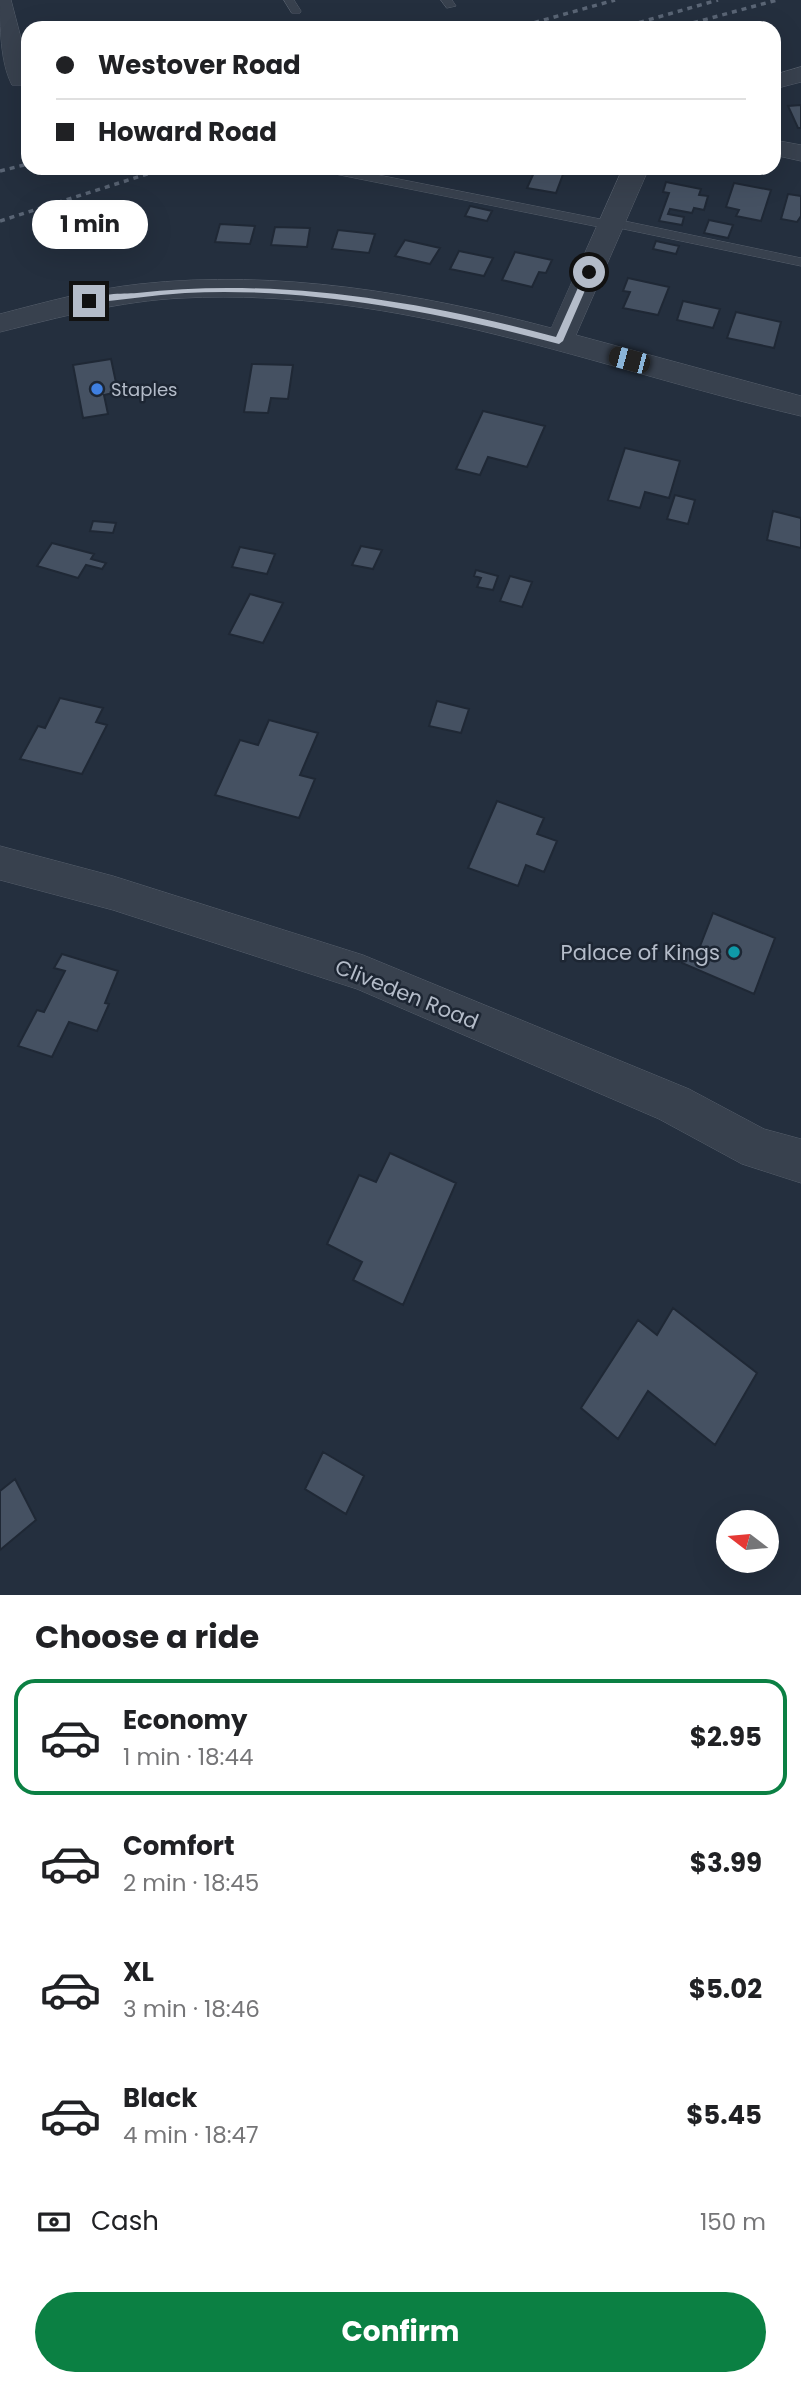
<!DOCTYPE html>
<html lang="en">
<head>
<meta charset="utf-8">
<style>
	body { margin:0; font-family:Poppins,sans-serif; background:#f2f2f2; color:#202124; height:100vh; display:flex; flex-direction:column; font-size:26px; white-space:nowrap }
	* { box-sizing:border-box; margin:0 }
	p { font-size:23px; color:#757577 }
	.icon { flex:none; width:38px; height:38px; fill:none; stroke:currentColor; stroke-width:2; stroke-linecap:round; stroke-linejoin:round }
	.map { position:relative; height:1595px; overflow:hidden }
	.panel { display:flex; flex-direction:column; background:#fff; flex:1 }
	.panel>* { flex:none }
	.guide { position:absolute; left:21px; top:21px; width:760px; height:154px; border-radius:21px; box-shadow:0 7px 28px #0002; display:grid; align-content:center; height:154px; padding:0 35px; background:#fff }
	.needle { width:46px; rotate:286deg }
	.tools { position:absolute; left:716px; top:1510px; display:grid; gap:14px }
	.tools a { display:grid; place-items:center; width:63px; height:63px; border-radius:50%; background:#fff; box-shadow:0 7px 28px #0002; font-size:35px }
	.end { position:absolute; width:32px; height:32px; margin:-16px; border:9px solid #b4bcc9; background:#111; box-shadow:0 0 0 4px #111 }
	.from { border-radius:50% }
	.bubble { position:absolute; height:49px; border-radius:24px; background:#fff; box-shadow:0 7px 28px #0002; font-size:23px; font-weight:700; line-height:49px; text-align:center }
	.car { position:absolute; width:21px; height:42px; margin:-21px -10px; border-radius:9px; box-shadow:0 0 5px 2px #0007; background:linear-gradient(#222 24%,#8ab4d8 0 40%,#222 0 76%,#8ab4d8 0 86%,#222 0) }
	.guide b { display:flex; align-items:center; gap:24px; height:66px; font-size:26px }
	.guide b+b { border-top:2px solid #e0e0e0 }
	.guide i { width:18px; height:18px; background:#202124 }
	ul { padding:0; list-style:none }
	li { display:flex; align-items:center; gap:21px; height:116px; margin:0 14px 10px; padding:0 21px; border:4px solid transparent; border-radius:21px }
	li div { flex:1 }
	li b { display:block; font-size:26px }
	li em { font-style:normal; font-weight:700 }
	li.on { border-color:#0b8043 }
	li>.icon { width:63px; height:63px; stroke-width:1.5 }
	h2 { padding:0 35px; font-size:32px; line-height:84px }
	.pay { display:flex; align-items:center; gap:18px; height:77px; padding:0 35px; font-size:26px }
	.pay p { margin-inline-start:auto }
	.action { display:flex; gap:14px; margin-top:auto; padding:14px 35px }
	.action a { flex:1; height:80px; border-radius:42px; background:#0b8043; color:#fff; font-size:28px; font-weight:700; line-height:80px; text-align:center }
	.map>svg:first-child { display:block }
</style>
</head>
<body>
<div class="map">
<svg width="801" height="1595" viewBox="0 0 801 1595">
	<rect width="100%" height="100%" fill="#242f3e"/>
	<!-- building -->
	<path fill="#455162" stroke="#1f2835" stroke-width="2" d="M84 22 86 28 54 26Z
		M801 105V128H798L788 106Z
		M536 168 565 169 556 193 527 188Z
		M666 182 701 189 699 195 708 196 704 210 694 208 692 213 670 209 668 214 684 217 682 225 659 221 669 193 663 192Z
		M734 183 771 190 761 221 736 216 739 210 726 207Z
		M788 194 801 196V216L797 222 781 219Z
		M470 206 492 211 487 221 465 216Z
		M709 220 733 225 728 238 704 233Z
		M220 224 255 226 250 244 215 242Z
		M275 227 310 228 307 247 271 245Z
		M338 230 375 234 369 253 332 249Z
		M405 240 440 248 430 264 395 256Z
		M656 241 679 246 676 254 653 249Z
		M459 251 493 258 484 276 450 269Z
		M515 252 552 260 546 273 539 272 532 287 502 280Z
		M628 278 669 287 658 315 623 308 630 292 623 291Z
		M683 301 720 309 713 328 677 320Z
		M736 312 781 322 774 348 727 338Z
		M111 359 118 392 104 395 108 414 83 418 73 365Z
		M252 364 293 365 288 399 271 398 268 413 244 412Z
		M483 411 545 426 527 467 488 457 480 475 456 469Z
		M625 448 680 461 669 498 645 492 640 508 608 500Z
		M675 495 695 500 688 524 667 519Z
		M773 511 801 518V548L767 540Z
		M93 521 116 523 113 533 90 531Z
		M52 543 94 554 91 559 106 563 102 569 86 565 78 578 37 566Z
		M361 546 382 550 373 569 352 565Z
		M240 547 275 554 267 574 232 567Z
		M476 570 498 576 493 590 477 587 481 578 474 576Z
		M510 576 532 582 522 607 500 601Z
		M250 594 283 603 263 643 229 634Z
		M60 698 103 708 96 722 107 725 82 774 20 759 38 726 45 728Z
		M437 701 469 709 461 733 429 726Z
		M269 720 318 733 300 775 315 779 299 818 215 795 240 740 258 745Z
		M497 801 544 818 537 834 557 841 544 872 526 865 518 886 468 868Z
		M713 913 775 938 754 994 682 963 687 950 697 954Z
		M62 954 118 971 105 1003 109 1004 97 1031 69 1022 52 1057 18 1046 37 1010 44 1012 65 971 54 968Z
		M390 1153 456 1183 403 1305 353 1280 362 1262 327 1244 359 1175 376 1182Z
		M673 1308 757 1373 715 1445 648 1391 618 1439 581 1408 638 1320 657 1335Z
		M323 1452 364 1476 346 1514 305 1489Z
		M15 1479 36 1520 0 1550V1491Z"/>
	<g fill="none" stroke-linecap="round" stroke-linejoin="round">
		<defs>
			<path id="service" d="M284 0H294L301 11 300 13H292Z
				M441 0H452L456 6 447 8Z
				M319 168H343L605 220 610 218 801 258V266L614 227 609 229 325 172Z"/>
			<path id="minor" d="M0 0H11L28 65V85H12C0 62 0 26 0 0Z
				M801 67V82L774 89V75Z
				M774 140 801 145V161L774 155Z
				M623 168H649L576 335 801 396V416C591 367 404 287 182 298 120 301 60 317 0 332V314C46 302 93 289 140 284 277 269 418 293 551 328Z
				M0 846 113 876 363 955 689 1089 764 1129 801 1139V1183L742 1164 659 1119 357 989 113 910 0 880Z"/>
		</defs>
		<!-- service casing -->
		<use href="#service" stroke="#565f6c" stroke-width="1"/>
		<!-- minor casing -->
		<use href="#minor" stroke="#565f6c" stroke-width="1"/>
		<!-- service -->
		<use href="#service" fill="#38414e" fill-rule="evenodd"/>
		<!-- minor -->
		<use href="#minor" fill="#38414e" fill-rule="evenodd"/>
		<!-- rail -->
		<path stroke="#5a6575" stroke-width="3.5" stroke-dasharray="5 5" stroke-linecap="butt" d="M515 28 615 0
			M620 28 718 0
			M674 28 777 0
			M0 171 28 164
			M0 221 166 168"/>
	</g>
	<!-- route -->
	<path fill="#b4bcc9" d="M589 269 593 272 563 341 559 344C444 313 304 286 185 293 153 295 121 300 89 303L85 301C97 293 122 294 137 293 277 277 421 301 556 337L585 272Z"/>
	<!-- markers -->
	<circle fill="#3f7fe0" stroke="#1d2633" stroke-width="2.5" cx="97" cy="389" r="7"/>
	<circle fill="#0f9aa8" stroke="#1d2633" stroke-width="2.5" cx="734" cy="952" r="7"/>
	<g text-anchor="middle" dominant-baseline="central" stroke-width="5" stroke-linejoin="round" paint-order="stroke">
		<!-- far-poi labels -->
		<g font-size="18" fill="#b4bcc9" stroke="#1d2633" text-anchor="start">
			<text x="111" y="389">Staples</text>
		</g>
		<!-- poi labels -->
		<g font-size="21" fill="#b4bcc9" stroke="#1d2633" text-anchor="end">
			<text x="720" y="952">Palace of Kings</text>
		</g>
		<!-- street labels -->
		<g font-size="21" fill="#b4bcc9" stroke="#1d2633">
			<text transform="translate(407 994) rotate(22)">Cliveden Road</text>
		</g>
	</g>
</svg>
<div class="tools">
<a><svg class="needle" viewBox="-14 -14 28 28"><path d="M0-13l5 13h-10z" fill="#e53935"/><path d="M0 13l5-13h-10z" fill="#757577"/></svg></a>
</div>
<i class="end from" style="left:589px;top:272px"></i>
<i class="end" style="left:89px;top:301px"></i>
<div class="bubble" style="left:32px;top:200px;width:116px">1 min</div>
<i class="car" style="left:629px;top:360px;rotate:285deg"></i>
<div class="guide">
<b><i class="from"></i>Westover Road</b>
<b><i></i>Howard Road</b>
</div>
</div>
<section class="panel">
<h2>Choose a ride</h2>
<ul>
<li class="on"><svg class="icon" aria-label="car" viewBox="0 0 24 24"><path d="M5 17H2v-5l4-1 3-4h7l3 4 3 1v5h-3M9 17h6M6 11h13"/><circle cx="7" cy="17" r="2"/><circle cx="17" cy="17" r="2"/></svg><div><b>Economy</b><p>1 min · 18:44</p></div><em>$2.95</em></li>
<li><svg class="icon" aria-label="car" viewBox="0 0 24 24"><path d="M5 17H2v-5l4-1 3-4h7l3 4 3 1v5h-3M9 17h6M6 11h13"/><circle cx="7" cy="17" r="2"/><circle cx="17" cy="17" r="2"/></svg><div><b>Comfort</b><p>2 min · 18:45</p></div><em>$3.99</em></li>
<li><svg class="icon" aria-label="car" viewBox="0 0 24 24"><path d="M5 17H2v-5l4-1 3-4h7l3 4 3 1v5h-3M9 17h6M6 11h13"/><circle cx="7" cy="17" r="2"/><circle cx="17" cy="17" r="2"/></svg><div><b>XL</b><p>3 min · 18:46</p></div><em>$5.02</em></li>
<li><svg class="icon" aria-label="car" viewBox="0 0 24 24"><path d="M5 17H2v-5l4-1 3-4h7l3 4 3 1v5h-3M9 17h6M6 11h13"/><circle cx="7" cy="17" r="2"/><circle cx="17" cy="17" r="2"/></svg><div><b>Black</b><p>4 min · 18:47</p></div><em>$5.45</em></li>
</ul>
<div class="pay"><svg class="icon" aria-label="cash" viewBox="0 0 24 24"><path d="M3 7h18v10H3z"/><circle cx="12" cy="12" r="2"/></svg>Cash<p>150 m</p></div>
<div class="action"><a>Confirm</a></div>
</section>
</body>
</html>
